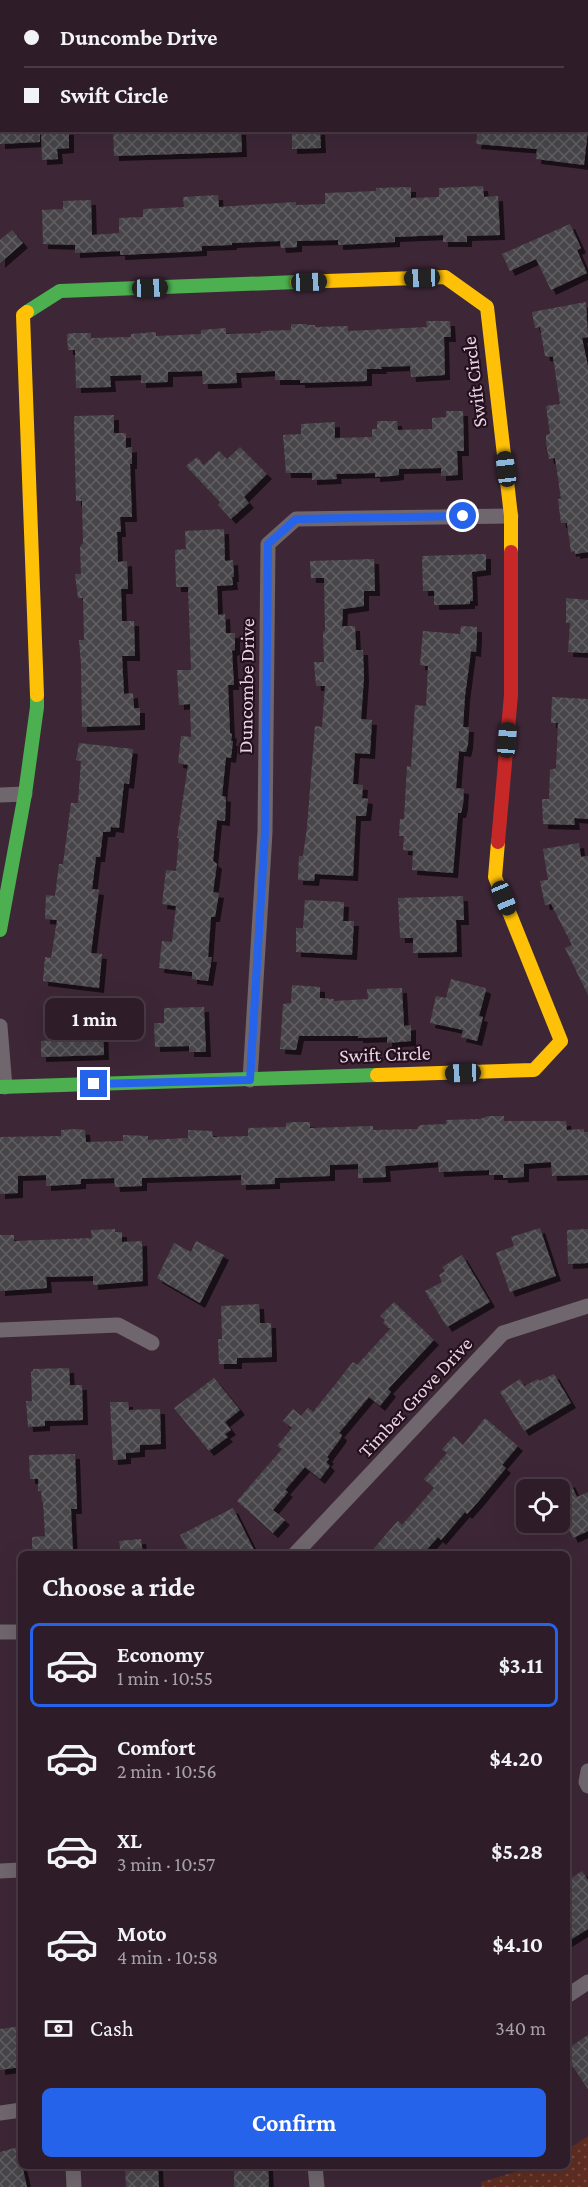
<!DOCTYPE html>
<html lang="en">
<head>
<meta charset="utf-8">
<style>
	body { margin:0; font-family:"Crimson Pro",serif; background:#362631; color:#f1f3f6; height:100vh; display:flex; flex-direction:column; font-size:22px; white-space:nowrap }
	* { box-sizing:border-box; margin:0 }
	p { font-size:20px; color:#a7a2a8 }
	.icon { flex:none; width:33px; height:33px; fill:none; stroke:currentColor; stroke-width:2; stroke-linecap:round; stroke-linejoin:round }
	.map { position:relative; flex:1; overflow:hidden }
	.drawer { position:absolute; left:18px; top:1551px; width:552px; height:618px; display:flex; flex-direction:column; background:#2e1d29; border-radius:9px; box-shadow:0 6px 24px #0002,0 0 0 2px #493b46 }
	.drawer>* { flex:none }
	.banner { position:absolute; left:0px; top:0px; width:588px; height:132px; box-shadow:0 6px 24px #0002,0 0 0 2px #493b46; display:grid; align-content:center; height:132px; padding:0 24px; background:#2e1d29 }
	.tools { position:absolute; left:516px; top:1479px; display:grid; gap:12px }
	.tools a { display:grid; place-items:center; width:54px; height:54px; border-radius:9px; background:#2e1d29; box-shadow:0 6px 24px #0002,0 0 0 2px #493b46; font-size:30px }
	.end { position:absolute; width:27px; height:27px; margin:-14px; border:8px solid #2563eb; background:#fff; box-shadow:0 0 0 3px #fff }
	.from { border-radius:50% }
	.bubble { position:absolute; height:42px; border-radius:9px; background:#2e1d29; box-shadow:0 6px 24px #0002,0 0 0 2px #493b46; font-size:20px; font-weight:700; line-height:42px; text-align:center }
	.car { position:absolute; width:18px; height:36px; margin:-18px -9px; border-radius:8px; box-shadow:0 0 4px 2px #0007; background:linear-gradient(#222 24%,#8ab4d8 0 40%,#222 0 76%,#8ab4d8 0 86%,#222 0) }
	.banner b { display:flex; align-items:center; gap:21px; height:57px; font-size:22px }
	.banner b+b { border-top:2px solid #493b46 }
	.banner i { width:15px; height:15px; background:#f1f3f6 }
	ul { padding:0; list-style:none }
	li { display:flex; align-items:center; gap:18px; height:84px; margin:0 12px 9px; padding:0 12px; border:3px solid transparent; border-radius:9px }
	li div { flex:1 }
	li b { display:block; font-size:22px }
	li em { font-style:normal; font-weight:700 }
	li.on { border-color:#2563eb }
	li>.icon { width:54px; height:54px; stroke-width:1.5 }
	h2 { padding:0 24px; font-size:27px; line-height:72px }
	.pay { display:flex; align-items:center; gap:15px; height:66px; padding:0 24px; font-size:22px }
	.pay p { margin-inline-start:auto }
	.button { display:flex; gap:12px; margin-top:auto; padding:12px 24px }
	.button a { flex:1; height:69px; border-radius:9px; background:#2563eb; color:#fff; font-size:24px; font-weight:700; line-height:69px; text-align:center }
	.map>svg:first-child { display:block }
</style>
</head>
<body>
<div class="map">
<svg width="588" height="2187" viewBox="0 0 588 2187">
	<defs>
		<pattern id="grass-dots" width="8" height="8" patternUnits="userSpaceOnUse" patternTransform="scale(1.5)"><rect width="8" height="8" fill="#5f2d21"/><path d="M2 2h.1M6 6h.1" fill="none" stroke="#764b41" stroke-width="1.8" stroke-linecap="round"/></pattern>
		<pattern id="building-cross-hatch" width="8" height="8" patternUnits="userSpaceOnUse" patternTransform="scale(1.5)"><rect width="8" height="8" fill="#474548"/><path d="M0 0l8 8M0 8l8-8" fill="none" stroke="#625f62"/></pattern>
		<filter id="shadow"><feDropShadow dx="5" dy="5" stdDeviation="0" flood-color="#0009"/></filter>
	</defs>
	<rect width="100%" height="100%" fill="#3d2737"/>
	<!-- grass -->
	<path fill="url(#grass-dots)" d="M588 2136V2187H481V2182L535 2166H567V2150Z"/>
	<!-- building -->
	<path fill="url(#building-cross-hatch)" filter="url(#shadow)" d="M0 130H40V142L0 144Z
		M41 130H69V148L57 149 58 159 42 160Z
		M113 130H241L242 152 114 156Z
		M292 130H320L321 148 292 149Z
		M478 130H588L584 165 536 159 537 149 476 144Z
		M483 186 484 197 498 196 500 235 467 236V242H443V235L395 237V242L338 245V240L297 241V247L281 248 280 241 232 243V245L202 246V251L122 255H120V251L75 253V245L43 244 42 210 63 209V201L91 200 92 235 119 233V218L143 217V209L184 207 183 197 218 195 219 207 296 202V205L325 204V193L376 191V188L411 187V198L439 197V188Z
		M570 224 581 248 577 250 587 273 551 290 536 259 510 271 502 254Z
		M12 230 23 243 0 263V240Z
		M586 302 588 337 582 338 588 366V552L575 554V551L571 552 567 523H561L558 499H561L555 458 549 459 546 443V435L550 434 546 406 560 404 553 357 545 356 540 327 535 328 532 312Z
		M426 321H450L451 337H444L445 375 411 377 410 366 381 367 382 369H367V381L300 383V380H275V371L236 373 237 383 203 384 202 371 168 372V382L141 383V375L110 376 111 387 76 388 75 350H68L67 334 75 333H91V338L131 337V334L156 332V336L201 334V330L226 328V334L261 333V331L291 330V324H307V325H315V327L348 326V331L427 327Z
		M446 411H463L464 451H457L458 475 441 476V468L399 469V475L392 476 375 477V473L336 474 337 479 312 480V473H286L283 435 301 434V424L335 422V438L372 437V429H377V421H397L398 430 432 429V418L446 417Z
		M114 415V433H126V448L132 447V464H130L132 517H120L121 532H117L118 562 127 561 128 589H121L122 621H134L135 656H122L124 694 133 693 134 708H140V725L82 727 81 664 79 640H84L83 598H78L75 574H81L80 547 83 543 82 501H76L74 419 75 416Z
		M240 447 267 474 244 497 249 503 231 519 218 505 220 502 186 466 197 457 204 465 219 451 227 459Z
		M224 529 225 561 233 560 234 577H232L233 585 217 586 218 615 225 614 226 633H235V650L232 651 234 685H228L230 733 232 734 231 741H233L231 758 226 757 222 796 226 797 225 821 217 820 213 861 217 864 213 892 219 893 215 917H211L208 957H212L208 981 192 979V972L159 968 162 941 172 942 176 906 162 904 166 870 176 871 179 838H177L188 765 178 763 181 736 191 737 190 704 179 705 177 670H191L188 587H176L175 550 186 549 185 531Z
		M486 554V570L472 572 473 601H470V604L434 605V591H423L422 556Z
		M374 559 375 591H364V606L343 609 342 626H355L356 650H363L364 677 361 719 372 720 370 754 355 753 353 784 363 785 362 798 368 799 366 816H356L353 876 315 874 314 881 298 880 299 856H303L307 827 315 726 322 727 325 686H316L314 662H324L323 633 325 630 324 578H311L310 561Z
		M566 598 588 600V653L568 652 570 623H566Z
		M461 626 477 627V636L476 652 471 651 465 696 463 727H469L468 744 466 752 459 751 456 788 464 789 463 805 461 813H458L453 873 412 870 413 851 403 850 404 836H399L400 819H404L407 766 411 767 415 705 426 706 428 666 420 665 423 631 460 634Z
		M552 697 588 699V819L574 818 575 825 543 824 542 799H549L550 770 556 768 558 723H551Z
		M79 743 133 749 129 784 124 783 119 828 111 827 110 832H103L100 857H96L92 889 99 890 91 953 102 954 99 988 43 981 45 957 51 958 57 920 45 919 46 895 55 896 59 864H63L71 803H78L81 761 76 760Z
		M579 843 581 857 588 856V995L565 948 572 945 551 904 545 905 540 881 548 880 543 849Z
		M463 896 464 920H456L457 952 413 953V938H400L398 898Z
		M305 900 344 902 343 921H354L352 955 296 952V928H303Z
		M451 979 485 988 486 990 479 1016 483 1017 477 1041 461 1037 463 1030 430 1023 436 996 446 998Z
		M292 985 320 987V998L334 999V1001L368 999 367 989 402 988 404 1026 411 1025V1041L387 1043V1037L358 1038V1036H299L296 1050 280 1049 283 1004 291 1003Z
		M91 1006 92 1025H103L104 1055 41 1057V1041L54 1040 53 1010H55V1007Z
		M204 1007 206 1052H189V1046L155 1047 154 1023H164V1008Z
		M488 1116H504V1121H566L567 1130 584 1129V1132H588V1175L552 1176 551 1162 524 1164V1177L503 1178V1175H489V1170L439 1172 438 1162 385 1166 386 1177 358 1178V1164L330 1165V1176L275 1178V1184L241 1185V1175L142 1178V1186L115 1187 114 1178 81 1179V1184L46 1186V1175L18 1176V1193L0 1194V1137L61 1136V1130L77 1129 85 1130 86 1142 123 1141V1135L148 1136V1140L188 1138V1130L212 1131 213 1137 248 1136V1128L286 1127V1123L294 1122H310V1128L373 1126V1130L417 1129 420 1125 446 1124V1120L480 1119Z
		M540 1228 556 1276 510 1292 496 1253 514 1246 511 1237Z
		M115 1229V1232H122V1242L142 1241 143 1281 93 1285V1276L46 1277 47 1288 0 1291V1235H14V1241L92 1238 91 1230Z
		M588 1229V1263L568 1264 567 1230Z
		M196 1241 224 1255 200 1303 157 1278 174 1243 191 1252Z
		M462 1255 490 1302 447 1327 425 1291 442 1282 439 1275 445 1271 442 1267Z
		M394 1302 434 1340 388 1389 391 1392 380 1406 369 1397 339 1433 342 1435 341 1438 327 1457 329 1459 326 1462 330 1466 320 1479 305 1467 285 1490 288 1492 273 1510 285 1520 273 1533 237 1501 282 1449 277 1446 292 1428 283 1421 293 1409 301 1416 308 1408 313 1412 353 1362 357 1365 390 1329 383 1323 385 1320 380 1316Z
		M259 1304 260 1323H271L272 1357 237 1358V1364H219L218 1339H222L221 1306Z
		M69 1368 70 1385H82L83 1420 45 1421V1426L28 1427 26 1401H32L31 1372 33 1371V1369Z
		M554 1374 571 1403 524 1431 500 1392 520 1379 524 1386 538 1379 539 1381Z
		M214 1378 240 1410 225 1422 231 1430 225 1434 228 1437 209 1451 174 1408Z
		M110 1402H128L129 1410 160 1409 161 1444 140 1445V1452L126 1453V1459L113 1460Z
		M485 1418 518 1446 502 1465 506 1468 477 1503 467 1514 465 1512 441 1540 438 1537 423 1554H369L396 1523 398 1521 402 1525 434 1488 424 1479 447 1453 442 1449 454 1436 463 1445Z
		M75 1454 77 1509H71L73 1554H32V1537L45 1536 43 1502H42L41 1491H38V1479H30L29 1455Z
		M570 1482 577 1497 588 1492V1531L573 1538 560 1509V1487Z
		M233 1508 256 1554H190L180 1535Z
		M141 1539 143 1554H121L119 1541Z
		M582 1871 588 1880V1929L567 1942V1881Z
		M21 2026V2067L0 2070V2029Z
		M588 2035V2089L567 2058V2049Z
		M18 2147 27 2187H0V2152Z
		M125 2166H158L159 2187H126Z
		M234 2166H268L269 2187H234Z"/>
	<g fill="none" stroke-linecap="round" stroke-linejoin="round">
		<!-- street -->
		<path stroke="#6f676d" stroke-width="15" d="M0 54H2
			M586 64 588 65
			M0 795 25 794
			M0 1026 5 1087
			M250 1080 265 832 268 544 296 519 511 516
			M0 1330 118 1325 152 1343
			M295 1554 503 1333 588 1306
			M0 1632H21
			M588 1771 586 1782 588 1786
			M0 1871 21 1870
			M567 1996 588 1982
			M0 2113 21 2110
			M73 2166 74 2187
			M315 2166 317 2187"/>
		<!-- fast -->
		<path stroke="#4caf50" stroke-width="14" d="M27 312 60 291 297 282
			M0 930 25 794 37 707V695
			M0 1087 377 1075"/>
		<!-- slow -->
		<path stroke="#ffc107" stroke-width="14" d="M297 282 445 277 487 307 511 516V552
			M27 312 23 315 37 695
			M377 1075 534 1070 561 1041 495 877 498 842"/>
		<!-- jam -->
		<path stroke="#c62828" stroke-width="14" d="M498 842 511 695V552"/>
	</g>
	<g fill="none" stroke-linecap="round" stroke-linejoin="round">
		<!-- route -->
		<path stroke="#2563eb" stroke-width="8" d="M94 1084 250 1080 265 832 268 544 296 519 463 516"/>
	</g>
	<g text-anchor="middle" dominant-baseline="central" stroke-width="4.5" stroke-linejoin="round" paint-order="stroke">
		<!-- street labels -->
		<g font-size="20" fill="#ecd3e4" stroke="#22101d">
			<text transform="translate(474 382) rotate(-97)">Swift Circle</text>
			<text transform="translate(246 686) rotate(-89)">Duncombe Drive</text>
			<text transform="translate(385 1054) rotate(-2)">Swift Circle</text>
			<text transform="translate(415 1397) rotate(-47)">Timber Grove Drive</text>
		</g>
	</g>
</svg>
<div class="tools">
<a><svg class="icon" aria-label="locate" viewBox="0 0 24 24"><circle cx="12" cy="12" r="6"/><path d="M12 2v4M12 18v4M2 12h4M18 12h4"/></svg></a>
</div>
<i class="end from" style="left:463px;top:516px"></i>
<i class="end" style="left:94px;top:1084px"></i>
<div class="bubble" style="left:45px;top:998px;width:99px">1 min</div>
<i class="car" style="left:422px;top:278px;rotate:268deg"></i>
<i class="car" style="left:309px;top:282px;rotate:88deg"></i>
<i class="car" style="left:150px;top:288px;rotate:88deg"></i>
<i class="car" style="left:506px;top:469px;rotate:353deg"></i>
<i class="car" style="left:507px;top:740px;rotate:5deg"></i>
<i class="car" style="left:504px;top:898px;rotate:158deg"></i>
<i class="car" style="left:463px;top:1073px;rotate:268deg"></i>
<div class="banner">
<b><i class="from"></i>Duncombe Drive</b>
<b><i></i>Swift Circle</b>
</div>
<section class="drawer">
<h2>Choose a ride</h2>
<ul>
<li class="on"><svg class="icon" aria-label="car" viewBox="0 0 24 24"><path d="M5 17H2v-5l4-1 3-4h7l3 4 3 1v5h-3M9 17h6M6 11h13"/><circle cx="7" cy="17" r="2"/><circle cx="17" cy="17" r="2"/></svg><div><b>Economy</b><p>1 min · 10:55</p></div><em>$3.11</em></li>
<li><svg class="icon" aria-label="car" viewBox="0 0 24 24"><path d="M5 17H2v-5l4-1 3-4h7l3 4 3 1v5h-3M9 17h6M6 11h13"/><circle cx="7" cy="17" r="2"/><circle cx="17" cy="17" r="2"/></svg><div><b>Comfort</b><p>2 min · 10:56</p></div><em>$4.20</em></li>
<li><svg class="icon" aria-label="car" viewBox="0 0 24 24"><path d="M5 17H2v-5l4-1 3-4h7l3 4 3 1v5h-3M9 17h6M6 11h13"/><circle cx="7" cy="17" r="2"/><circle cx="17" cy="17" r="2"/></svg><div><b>XL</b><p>3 min · 10:57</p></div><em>$5.28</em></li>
<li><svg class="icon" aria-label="car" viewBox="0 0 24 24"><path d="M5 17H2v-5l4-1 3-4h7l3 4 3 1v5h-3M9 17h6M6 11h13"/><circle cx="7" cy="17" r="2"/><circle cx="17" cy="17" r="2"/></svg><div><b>Moto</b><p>4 min · 10:58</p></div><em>$4.10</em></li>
</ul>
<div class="pay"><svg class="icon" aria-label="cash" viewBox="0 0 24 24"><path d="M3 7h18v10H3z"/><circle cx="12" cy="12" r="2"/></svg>Cash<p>340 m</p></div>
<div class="button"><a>Confirm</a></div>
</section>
</div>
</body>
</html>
